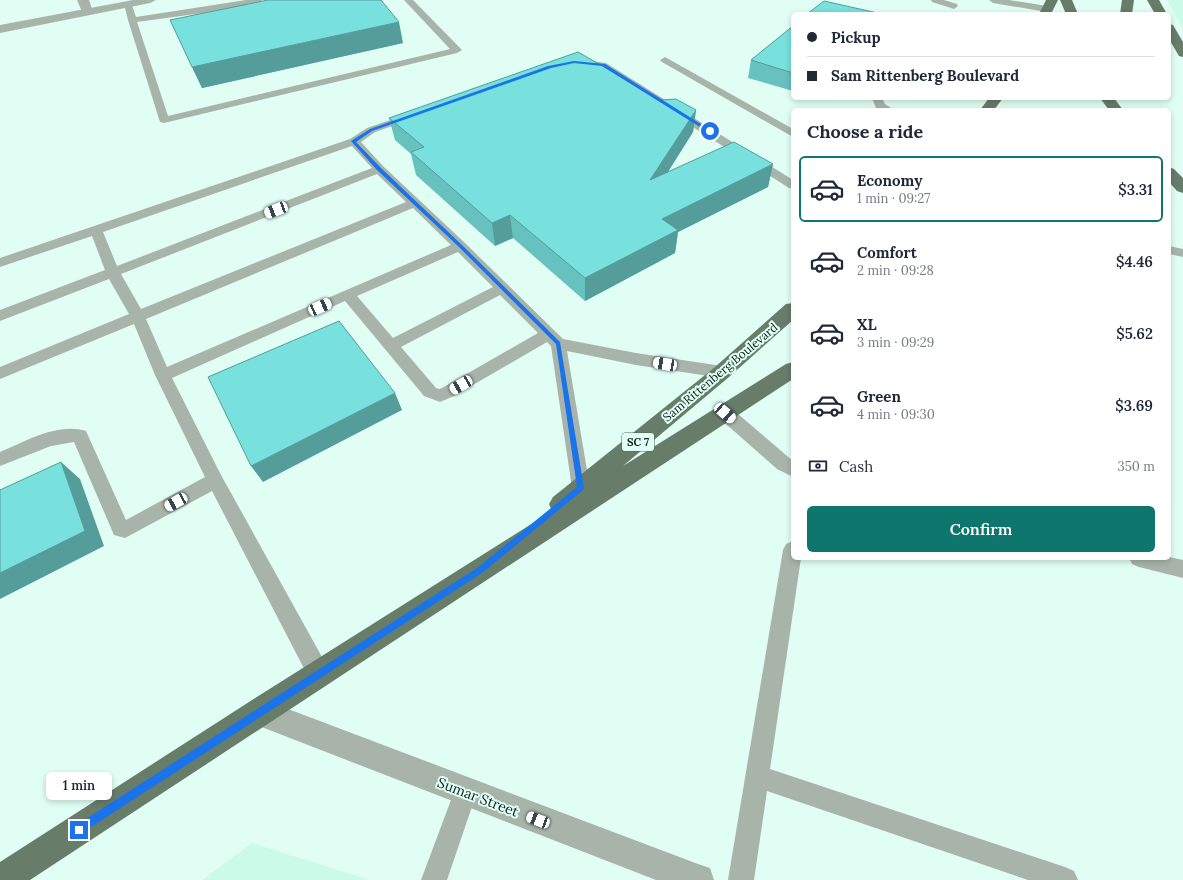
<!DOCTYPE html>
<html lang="en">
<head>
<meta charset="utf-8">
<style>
	body { margin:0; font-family:Lora,serif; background:#f2f2f3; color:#1f2937; height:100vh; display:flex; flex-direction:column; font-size:15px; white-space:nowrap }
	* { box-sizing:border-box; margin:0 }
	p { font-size:13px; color:#747a83 }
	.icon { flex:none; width:22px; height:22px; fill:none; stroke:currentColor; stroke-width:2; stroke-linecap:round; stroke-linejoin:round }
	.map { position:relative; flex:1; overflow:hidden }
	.side { position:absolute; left:791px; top:108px; width:380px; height:452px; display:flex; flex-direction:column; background:#fff; border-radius:6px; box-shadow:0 2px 6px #0003 }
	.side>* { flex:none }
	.top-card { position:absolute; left:791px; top:12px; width:380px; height:88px; border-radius:6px; box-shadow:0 2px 6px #0003; display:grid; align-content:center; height:88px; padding:0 16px; background:#fff }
	.end { position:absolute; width:18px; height:18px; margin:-9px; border:5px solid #1a73e8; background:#fff; box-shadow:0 0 0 2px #fff }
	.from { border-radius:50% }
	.bubble { position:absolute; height:28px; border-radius:6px; background:#fff; box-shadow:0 2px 6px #0003; font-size:13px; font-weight:600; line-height:28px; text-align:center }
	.car { position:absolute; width:12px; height:24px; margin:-12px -6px; border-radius:5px; box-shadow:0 0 3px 1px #0007; background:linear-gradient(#fff 24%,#345 0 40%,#fff 0 76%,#345 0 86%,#fff 0) }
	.top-card b { display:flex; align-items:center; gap:14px; height:38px; font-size:15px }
	.top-card b+b { border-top:1px solid #e0e1e3 }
	.top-card i { width:10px; height:10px; background:#1f2937 }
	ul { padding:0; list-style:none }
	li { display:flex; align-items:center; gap:12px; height:66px; margin:0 8px 6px; padding:0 8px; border:2px solid transparent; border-radius:6px }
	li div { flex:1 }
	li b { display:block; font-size:15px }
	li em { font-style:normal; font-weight:600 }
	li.on { border-color:#0f766e }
	li>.icon { width:36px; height:36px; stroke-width:1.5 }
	h2 { padding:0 16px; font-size:18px; line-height:48px }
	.pay { display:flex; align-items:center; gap:10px; height:44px; padding:0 16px; font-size:15px }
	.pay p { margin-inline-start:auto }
	.button { display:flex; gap:8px; margin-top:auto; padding:8px 16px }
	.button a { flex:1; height:46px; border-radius:6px; background:#0f766e; color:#fff; font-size:16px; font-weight:600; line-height:46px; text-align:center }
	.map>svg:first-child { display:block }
</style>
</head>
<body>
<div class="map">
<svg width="1183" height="880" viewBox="0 0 1183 880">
	<rect width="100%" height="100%" fill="#e0fef3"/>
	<!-- built -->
	<path fill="#ccfae9" d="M1167 0H1183V29L1176 16Z
		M252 843 370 880H202Z"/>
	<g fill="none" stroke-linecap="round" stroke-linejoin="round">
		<!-- service -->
		<path fill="#a8b4a9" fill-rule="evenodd" d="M246 0H262L261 2 225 10 137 22 168 116 450 49 404 0H413L462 50 457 53 164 123 160 122 128 20 124 4 125 2H131L136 17Z
			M931 0H944L957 4 958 6 954 9 932 2Z
			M989 0H1009L1047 6 1051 9 1047 12 993 3Z
			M665 57 793 129V137L662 62 660 60Z
			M577 59 606 63 793 180V189L789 188 600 68 574 64 572 62Z
			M872 98H882L885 104 894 110H880L876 108Z
			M411 113 415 114 416 116 415 118 375 132 361 142 383 166 465 243 563 339 636 353 722 366 728 368 730 372 728 376 722 378 636 365 567 351 590 488 587 493 581 496 575 493 572 488 551 346 547 342 454 396 440 402 424 396 345 301 172 378 221 475 327 666 330 674 327 682 319 685 311 682 212 491 125 538 114 535 74 442 51 446 0 466V452C26 441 58 422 86 431L126 520 205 477 155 375 134 324 0 379V367L129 314 109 279 0 321V310L105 270 92 236 0 267V258L350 139 367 128ZM352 146 372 168 117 266 103 232ZM377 174 406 202 141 309 121 274ZM413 208 451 245 167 367 146 319ZM458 252 493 287 393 338 357 296ZM500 295 538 333 442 388 439 389 436 388 401 347Z
			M1169 246 1183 249V257L1169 254Z
			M725 407 731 408 793 461V477L777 469 719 418 717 413 719 408Z
			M793 541V558H801L770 769 1065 867 1074 871 1078 880H1028L767 791 754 880H728L783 550 786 544Z
			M1169 557 1183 560V578L1139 567 1132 564 1129 558H1169Z
			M465 780 473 784 477 792 447 880H421L457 784Z"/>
		<!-- minor -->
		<path fill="#a8b4a9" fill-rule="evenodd" d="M77 0H89L93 12 91 14H83Z
			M259 698 698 864 710 868 714 880H656L259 726 249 722 245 712 249 702Z"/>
		<!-- tertiary -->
		<path fill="#a8b4a9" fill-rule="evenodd" d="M133 0H156L150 3 0 33V25Z"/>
		<!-- primary -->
		<path fill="#687c6a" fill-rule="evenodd" d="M1046 0H1058L1051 14H1039Z
			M1060 0H1072L1078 14H1066Z
			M1122 0H1134L1132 14H1120Z
			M1147 0H1159L1167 14H1155Z
			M1169 24 1173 25 1183 42V57L1179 56 1169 39Z
			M989 98H1003L994 110H980Z
			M1100 98H1114L1123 110H1109Z
			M1169 167 1174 169 1183 178V193L1177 191 1169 182Z
			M793 303V320L729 377 623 466 786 364 793 362V379L30 880H0V862L249 702 552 511 549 504 553 497 715 367 786 304Z"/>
	</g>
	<!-- wall -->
	<path fill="#67c1be" d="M170 20 403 43 202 88Z
		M793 26V91L748 78 751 60Z
		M662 100 696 110 693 132 668 172 773 164 768 187 678 232 675 253 585 301 513 238 495 246 416 175 411 154 395 140 389 118Z"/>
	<!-- shaded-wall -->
	<path fill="#549d9b" d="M399 22 403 43 202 88 192 67Z
		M696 110 693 132 648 203 650 180Z
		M773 164 768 187 678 232 675 253 585 301V278L662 219Z
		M510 215 513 238 495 246 492 223Z
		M395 393 402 410 263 482 251 466Z
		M61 462 80 479 104 546 0 599V573Z"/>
	<!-- building -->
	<path fill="#78e0dd" stroke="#549d9b" d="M268 0H381L399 22 192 67 170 20Z
		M824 1 882 14H807Z
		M793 26V73L751 60Z
		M578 52 662 100 676 99 696 110 650 180 734 142 773 164 662 219 678 230 585 278 510 215 492 223 411 152 424 147 389 118Z
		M339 321 395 393 251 466 208 377Z
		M61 462 85 531 0 573V490Z"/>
	<!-- route -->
	<path fill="#1a73e8" d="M574 61 605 64 712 131 708 132 602 66 574 63 551 68 372 131 356 142 381 168 462 245 560 342 584 488 583 490 482 573 82 833 79 834 75 833 74 830 75 826 477 568 577 487 556 344 459 247 377 170 351 141 370 129 548 66Z"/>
	<g text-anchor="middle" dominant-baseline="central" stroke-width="4" stroke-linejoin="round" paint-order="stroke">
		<!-- shield labels -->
		<rect fill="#e0fef3" stroke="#51645d" stroke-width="1" x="622" y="433" width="32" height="18" rx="3"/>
		<g font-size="11" font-weight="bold" fill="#14221d">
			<text x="638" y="442">SC 7</text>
		</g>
		<!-- street labels -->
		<g font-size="12" fill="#14221d" stroke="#e0fef3">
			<text transform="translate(720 372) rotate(-40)">Sam Rittenberg Boulevard</text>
		</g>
		<!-- near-street labels -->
		<g font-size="14" fill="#14221d" stroke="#e0fef3">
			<text transform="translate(478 797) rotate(21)">Sumar Street</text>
		</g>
	</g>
</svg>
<i class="end from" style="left:710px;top:131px"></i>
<i class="end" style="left:79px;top:830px"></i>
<div class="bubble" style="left:46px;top:772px;width:66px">1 min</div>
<i class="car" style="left:276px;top:210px;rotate:249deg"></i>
<i class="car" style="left:320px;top:307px;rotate:66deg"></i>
<i class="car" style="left:665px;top:364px;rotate:279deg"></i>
<i class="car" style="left:461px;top:385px;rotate:240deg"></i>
<i class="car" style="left:725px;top:413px;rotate:131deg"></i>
<i class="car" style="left:176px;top:502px;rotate:241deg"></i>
<i class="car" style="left:538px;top:820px;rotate:291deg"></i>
<div class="top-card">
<b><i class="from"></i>Pickup</b>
<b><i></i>Sam Rittenberg Boulevard</b>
</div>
<section class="side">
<h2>Choose a ride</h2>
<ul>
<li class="on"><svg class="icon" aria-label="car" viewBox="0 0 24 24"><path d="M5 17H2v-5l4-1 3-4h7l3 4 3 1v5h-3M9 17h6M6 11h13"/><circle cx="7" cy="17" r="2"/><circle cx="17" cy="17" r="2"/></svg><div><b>Economy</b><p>1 min · 09:27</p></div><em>$3.31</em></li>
<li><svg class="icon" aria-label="car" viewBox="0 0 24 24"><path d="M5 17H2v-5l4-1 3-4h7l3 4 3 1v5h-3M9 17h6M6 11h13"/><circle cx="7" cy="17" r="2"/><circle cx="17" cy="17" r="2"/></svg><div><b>Comfort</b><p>2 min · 09:28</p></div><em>$4.46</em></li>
<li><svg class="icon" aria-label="car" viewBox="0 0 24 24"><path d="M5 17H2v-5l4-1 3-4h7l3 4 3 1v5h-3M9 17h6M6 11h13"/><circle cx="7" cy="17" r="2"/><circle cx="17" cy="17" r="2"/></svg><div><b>XL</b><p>3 min · 09:29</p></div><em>$5.62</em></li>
<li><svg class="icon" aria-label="car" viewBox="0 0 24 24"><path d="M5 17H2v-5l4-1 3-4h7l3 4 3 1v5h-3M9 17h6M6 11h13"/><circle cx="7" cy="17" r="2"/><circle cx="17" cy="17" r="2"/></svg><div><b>Green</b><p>4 min · 09:30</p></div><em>$3.69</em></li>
</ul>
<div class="pay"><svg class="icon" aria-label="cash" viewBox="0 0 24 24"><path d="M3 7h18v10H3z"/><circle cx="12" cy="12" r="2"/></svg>Cash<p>350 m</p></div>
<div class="button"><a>Confirm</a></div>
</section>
</div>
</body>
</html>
